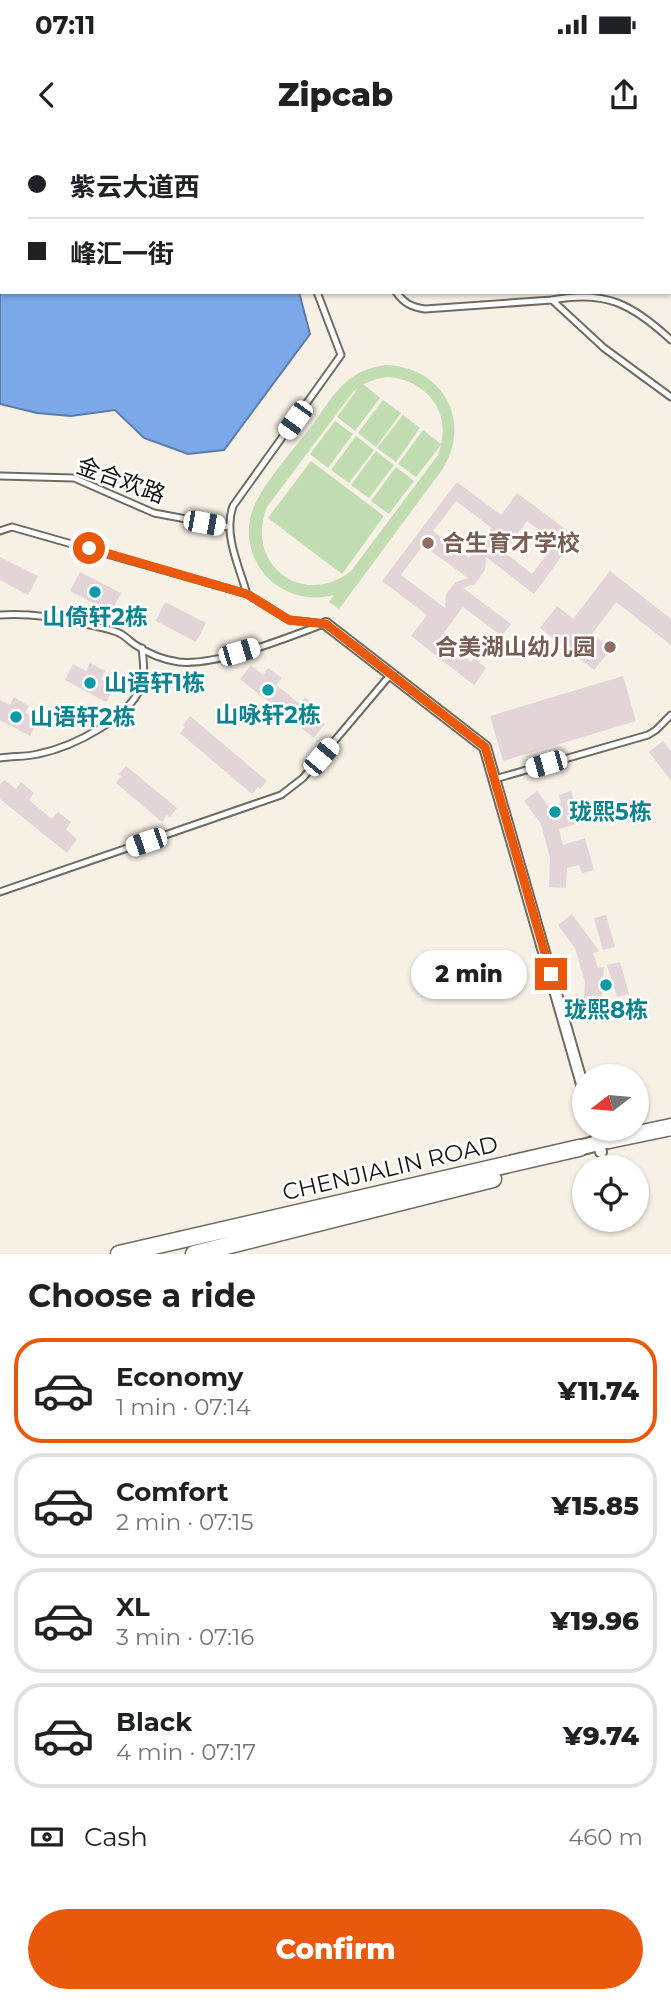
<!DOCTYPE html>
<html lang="en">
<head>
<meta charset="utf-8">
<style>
	body { margin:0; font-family:Montserrat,"Noto Sans SC",sans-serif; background:#f6f6f6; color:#202124; height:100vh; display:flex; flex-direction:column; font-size:26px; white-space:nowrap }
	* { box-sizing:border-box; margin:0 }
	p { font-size:23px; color:#757577 }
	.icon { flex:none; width:38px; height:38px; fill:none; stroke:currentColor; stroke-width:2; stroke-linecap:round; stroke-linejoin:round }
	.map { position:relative; height:1114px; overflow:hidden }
	.side { display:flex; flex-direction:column; background:#fff; flex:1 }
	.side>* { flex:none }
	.top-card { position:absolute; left:0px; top:0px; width:672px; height:154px; box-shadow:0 2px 5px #0004; display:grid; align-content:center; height:154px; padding:0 28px; background:#fff }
	.needle { width:46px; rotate:254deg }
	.controls { position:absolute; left:572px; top:924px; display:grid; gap:14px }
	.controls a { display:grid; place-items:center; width:77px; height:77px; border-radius:50%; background:#fff; box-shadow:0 2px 5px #0004; font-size:35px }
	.end { position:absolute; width:32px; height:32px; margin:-16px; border:9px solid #ea580c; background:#fff; box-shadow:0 0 0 4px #fff }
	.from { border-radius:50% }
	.bubble { position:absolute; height:49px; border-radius:24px; background:#fff; box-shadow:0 2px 5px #0004; font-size:23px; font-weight:800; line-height:49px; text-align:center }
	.car { position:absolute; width:21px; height:42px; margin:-21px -10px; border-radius:9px; box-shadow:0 0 5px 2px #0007; background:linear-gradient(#fff 24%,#345 0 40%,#fff 0 76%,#345 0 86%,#fff 0) }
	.top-card b { display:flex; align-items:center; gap:24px; height:66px; font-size:26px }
	.top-card b+b { border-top:2px solid #e0e0e0 }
	.top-card i { width:18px; height:18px; background:#202124 }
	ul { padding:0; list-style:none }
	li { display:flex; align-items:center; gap:21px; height:105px; margin:0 14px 10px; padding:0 14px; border:4px solid #e0e0e0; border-radius:28px }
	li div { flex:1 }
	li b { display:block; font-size:26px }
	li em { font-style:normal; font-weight:800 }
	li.selected { border-color:#ea580c }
	li>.icon { width:63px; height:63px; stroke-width:1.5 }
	h2 { padding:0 28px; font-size:32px; line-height:84px }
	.pay { display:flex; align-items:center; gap:18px; height:77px; padding:0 28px; font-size:26px }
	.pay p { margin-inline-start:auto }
	.cta { display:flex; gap:14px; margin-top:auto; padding:14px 28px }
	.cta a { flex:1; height:80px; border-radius:42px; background:#ea580c; color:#fff; font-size:28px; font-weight:800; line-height:80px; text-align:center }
	.status { display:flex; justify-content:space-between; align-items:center; height:49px; padding:0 35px; background:#fff; direction:ltr }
	.status svg { height:19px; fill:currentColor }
	header { display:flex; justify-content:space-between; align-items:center; height:91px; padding:0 28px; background:#fff; font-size:32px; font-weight:800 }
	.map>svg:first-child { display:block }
</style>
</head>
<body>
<div class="status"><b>07:11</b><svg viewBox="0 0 49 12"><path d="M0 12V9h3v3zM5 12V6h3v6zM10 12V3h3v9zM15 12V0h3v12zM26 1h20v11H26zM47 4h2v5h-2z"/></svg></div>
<header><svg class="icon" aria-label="back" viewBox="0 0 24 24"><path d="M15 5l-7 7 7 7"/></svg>Zipcab<svg class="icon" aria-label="share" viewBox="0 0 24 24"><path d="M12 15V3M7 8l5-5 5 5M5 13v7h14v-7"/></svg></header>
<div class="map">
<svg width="671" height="1114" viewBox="0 0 671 1114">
	<rect width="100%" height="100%" fill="#f6f0e5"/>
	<!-- green -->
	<path fill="#c2dcb2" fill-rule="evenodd" d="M386 225C443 227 473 281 442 330L339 469 329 462 334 455C315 460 294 457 278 446 255 431 244 402 251 375 257 350 294 309 311 287 322 272 333 253 347 241 359 231 372 227 386 225ZM387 237C422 239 450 267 441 304L423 290 398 324 416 337 441 305 438 315 351 431C303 469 244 424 267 367L353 252 358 248 337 277 355 291 380 258 363 244 377 239Z
		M383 260 401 273 376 307 358 293Z
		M403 275 420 288 396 322 377 308Z
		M335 281 353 294 328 328 310 314Z
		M356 296 374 310 349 343 331 330Z
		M376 311 394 325 369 358 351 345Z
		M311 321 384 376 342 434 268 378Z
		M396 327 414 341 389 374 371 361Z"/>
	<!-- water -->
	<path fill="#7ba8e8" stroke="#5d7ba7" stroke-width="2" d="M0 88H2V152H299L310 194 224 310 188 314 144 298 115 270 71 276 37 273 0 264Z"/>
	<!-- building -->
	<path fill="#e2d4d7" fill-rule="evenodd" d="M457 342 501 375 517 353 576 397 534 454 486 417 485 430 475 444 463 448 511 484 502 496 463 467 440 498 471 522 474 518 486 528 474 545 411 496 427 475 382 441ZM456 361 492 388 469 418 433 391ZM527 381 556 402 532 434 504 412ZM423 405 468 438 456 442 446 454 445 468 401 435Z
		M0 417 38 436 28 455 0 440Z
		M610 431 671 479V505L616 462 592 494 611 509 594 530 540 488 557 466 573 479Z
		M80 432 121 453 111 472 70 451Z
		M165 462 206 483 196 502 156 481Z
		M90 523 105 531 101 539 115 546 106 562 65 540 73 524 86 531Z
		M251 525 263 535 268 528 282 538 276 545 300 564 305 557 318 568 313 575 325 584 314 598 240 539Z
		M623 536 636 581 503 621 490 576Z
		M14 557 29 566 25 573 38 580 30 596 0 580V560L10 565Z
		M190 576 267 641 260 649 258 647 252 654 180 593 185 587 183 585Z
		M663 601 671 612V641L649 612Z
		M126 626 177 668 170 677 167 675 162 682 116 643 121 636 119 634Z
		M4 640 16 649 21 642 34 653 29 660 52 679 58 672 71 682 66 690 77 699 67 713 0 659V645Z
		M537 651 549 667 561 663 559 655 571 651 580 683 559 689 563 705 585 698 594 730 582 733 579 725 567 728 566 748 549 747 550 718 541 684 524 661Z
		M572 774 599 811 593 813 598 828 604 827 601 872 583 871 585 842 575 808 558 785Z
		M606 775 615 807 603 810 594 778Z
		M620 822 629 854 617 857 607 825Z"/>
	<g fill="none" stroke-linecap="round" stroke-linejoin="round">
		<defs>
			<path id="service" d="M368 0 369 2
				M426 0 427 2
				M0 35H2
				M670 98H671
				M396 152C404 163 411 167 425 169L552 160C606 150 632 164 671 200
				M552 160 604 208 671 257
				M0 336 74 338 154 373 229 387
				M0 391 12 387 247 454 289 480 326 484
				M247 454C239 426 223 394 233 366L341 215 317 152
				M0 475C32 473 59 478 90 485 101 488 112 489 121 494 126 497 130 501 134 504 147 513 163 520 179 522 218 526 286 498 324 484
				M0 618C13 616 26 617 38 614 72 607 133 578 143 541 145 531 143 519 142 508
				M495 639 648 595 656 590 671 575
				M0 752 281 655 303 638 391 534"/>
			<path id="minor" d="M326 484 485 607 584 951
				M595 989 601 1012"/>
			<path id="tertiary" d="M579 1008 609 1000"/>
			<path id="secondary" d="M609 1000 671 987
				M119 1114 579 1008
				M194 1114 493 1039"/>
		</defs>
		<!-- service casing -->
		<use href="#service" stroke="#706b61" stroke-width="9"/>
		<!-- minor casing -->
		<use href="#minor" stroke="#706b61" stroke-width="14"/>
		<!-- tertiary casing -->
		<use href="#tertiary" stroke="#706b61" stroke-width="18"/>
		<!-- secondary casing -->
		<use href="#secondary" stroke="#706b61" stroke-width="19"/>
		<!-- service -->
		<use href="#service" stroke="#fff" stroke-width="5"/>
		<!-- minor -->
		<use href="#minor" stroke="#fff" stroke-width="10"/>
		<!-- tertiary -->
		<use href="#tertiary" stroke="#fff" stroke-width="14"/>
		<!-- secondary -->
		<use href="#secondary" stroke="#fff" stroke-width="16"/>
	</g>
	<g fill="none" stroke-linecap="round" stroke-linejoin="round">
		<!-- route -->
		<path stroke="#ea580c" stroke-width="9" d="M89 408 247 454 289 480 326 484 485 607 551 834"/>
	</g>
	<!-- markers -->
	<g fill="#8d6e63" stroke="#fffefc" stroke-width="2.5">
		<circle cx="428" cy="403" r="7"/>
		<circle cx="610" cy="507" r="7"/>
	</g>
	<g fill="#0f9aa8" stroke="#fffefc" stroke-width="2.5">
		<circle cx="95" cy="452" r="7"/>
		<circle cx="90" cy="543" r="7"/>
		<circle cx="268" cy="550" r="7"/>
		<circle cx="16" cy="577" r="7"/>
		<circle cx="555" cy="672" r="7"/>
		<circle cx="606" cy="845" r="7"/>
	</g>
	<g text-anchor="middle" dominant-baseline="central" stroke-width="5" stroke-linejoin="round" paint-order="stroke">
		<!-- street labels -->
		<g font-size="23" fill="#161310" stroke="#fffefc">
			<text transform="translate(121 340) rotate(20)">金合欢路</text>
			<text transform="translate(390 1028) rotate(-13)">CHENJIALIN ROAD</text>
		</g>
		<!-- education labels -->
		<g font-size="23" font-weight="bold" fill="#785e54" stroke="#fffefc" text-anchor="start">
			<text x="442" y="403">合生育才学校</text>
			<text x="596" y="507" text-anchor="end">合美湖山幼儿园</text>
		</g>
		<!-- culture labels -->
		<g font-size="23" font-weight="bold" fill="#0d838f" stroke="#fffefc">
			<text x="95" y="477">山倚轩2栋</text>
			<text x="104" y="543" text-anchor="start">山语轩1栋</text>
			<text x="268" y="575">山咏轩2栋</text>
			<text x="30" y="577" text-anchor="start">山语轩2栋</text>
			<text x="569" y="672" text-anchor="start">珑熙5栋</text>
			<text x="606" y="870">珑熙8栋</text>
		</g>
	</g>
</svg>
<div class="controls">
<a><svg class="needle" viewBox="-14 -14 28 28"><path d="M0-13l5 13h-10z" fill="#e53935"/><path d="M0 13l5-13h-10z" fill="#757577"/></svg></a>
<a><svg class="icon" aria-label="locate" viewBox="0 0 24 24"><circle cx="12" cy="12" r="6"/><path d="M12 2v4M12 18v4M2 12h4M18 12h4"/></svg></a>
</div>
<i class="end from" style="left:89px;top:408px"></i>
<i class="end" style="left:551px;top:834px"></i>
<div class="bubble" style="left:411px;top:810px;width:116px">2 min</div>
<i class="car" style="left:295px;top:280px;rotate:216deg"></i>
<i class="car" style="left:204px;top:383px;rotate:100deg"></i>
<i class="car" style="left:239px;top:512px;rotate:73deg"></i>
<i class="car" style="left:321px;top:617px;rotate:40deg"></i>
<i class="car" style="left:546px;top:624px;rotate:254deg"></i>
<i class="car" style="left:146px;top:702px;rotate:251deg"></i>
<div class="top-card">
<b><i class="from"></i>紫云大道西</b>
<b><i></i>峰汇一街</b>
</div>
</div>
<section class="side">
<h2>Choose a ride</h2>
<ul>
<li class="selected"><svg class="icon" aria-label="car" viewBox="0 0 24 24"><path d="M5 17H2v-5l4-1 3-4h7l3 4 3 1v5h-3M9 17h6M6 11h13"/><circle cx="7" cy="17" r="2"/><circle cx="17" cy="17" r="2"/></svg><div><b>Economy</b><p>1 min · 07:14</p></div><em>¥11.74</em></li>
<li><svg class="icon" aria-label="car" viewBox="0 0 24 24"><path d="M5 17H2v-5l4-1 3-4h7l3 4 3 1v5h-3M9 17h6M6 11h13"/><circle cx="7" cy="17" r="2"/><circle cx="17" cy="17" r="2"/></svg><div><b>Comfort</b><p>2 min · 07:15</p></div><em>¥15.85</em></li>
<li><svg class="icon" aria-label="car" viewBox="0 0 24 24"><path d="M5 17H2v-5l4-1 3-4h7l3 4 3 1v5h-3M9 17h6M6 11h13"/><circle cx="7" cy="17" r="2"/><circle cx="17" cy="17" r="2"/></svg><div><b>XL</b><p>3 min · 07:16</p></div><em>¥19.96</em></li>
<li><svg class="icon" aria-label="car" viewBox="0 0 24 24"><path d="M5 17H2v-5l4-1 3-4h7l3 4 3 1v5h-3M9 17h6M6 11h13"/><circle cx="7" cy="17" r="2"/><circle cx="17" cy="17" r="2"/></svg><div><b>Black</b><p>4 min · 07:17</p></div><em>¥9.74</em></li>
</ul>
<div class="pay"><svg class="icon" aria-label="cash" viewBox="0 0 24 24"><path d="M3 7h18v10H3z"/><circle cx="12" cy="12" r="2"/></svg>Cash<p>460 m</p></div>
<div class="cta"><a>Confirm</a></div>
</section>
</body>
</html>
